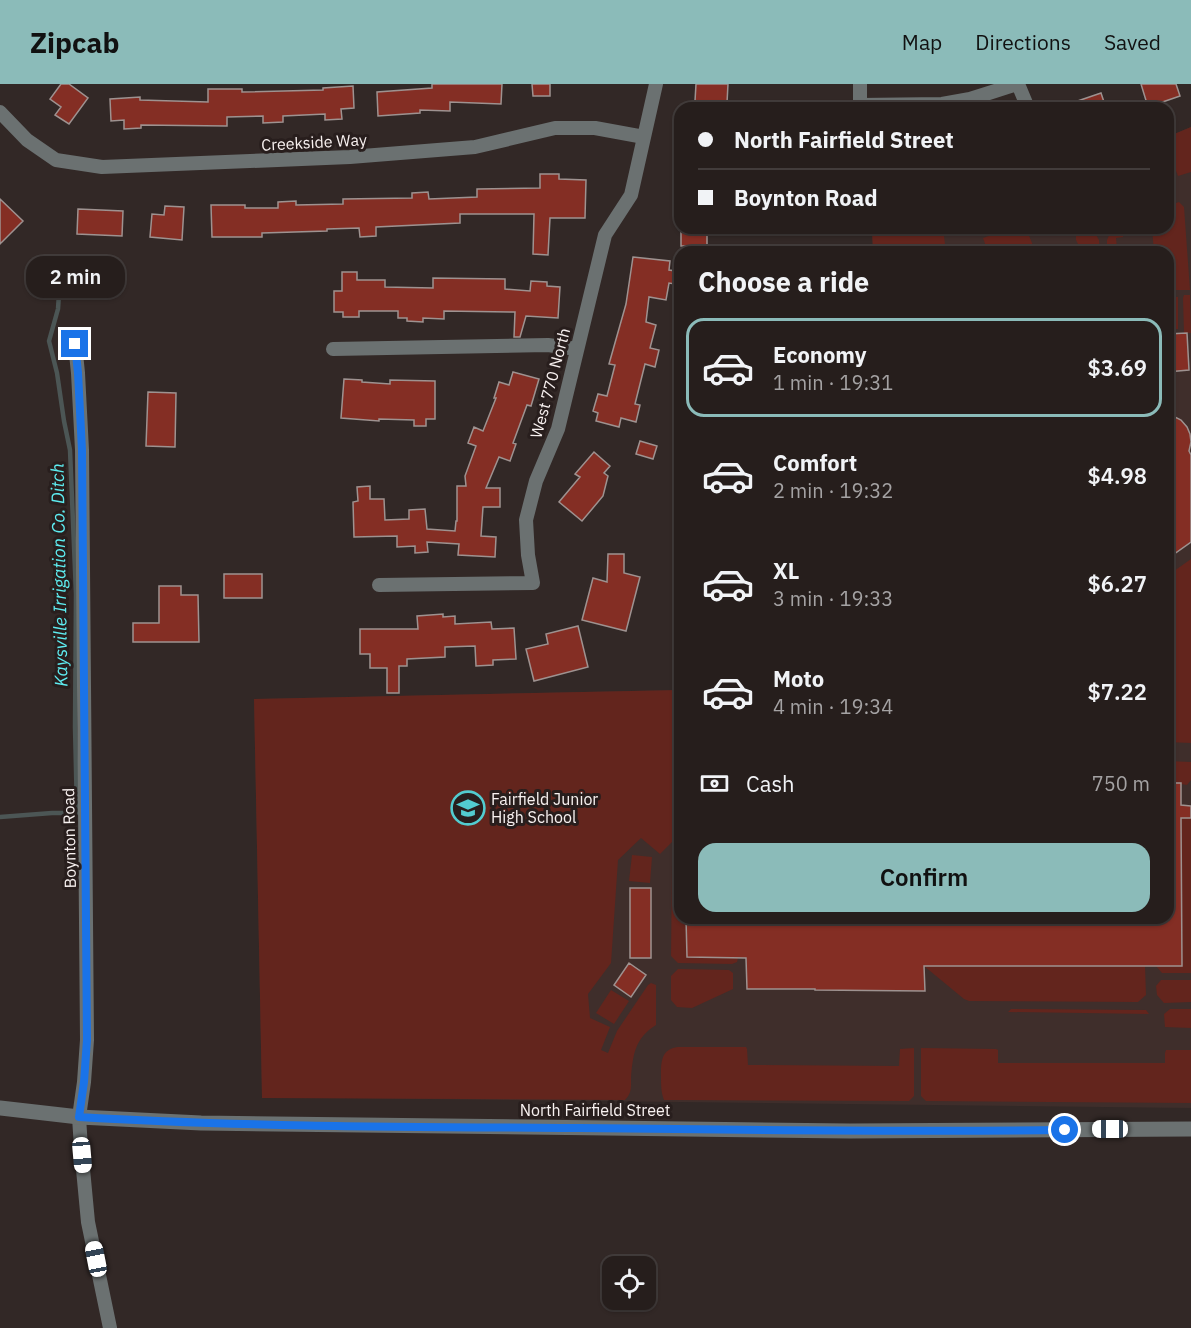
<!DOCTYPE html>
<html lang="en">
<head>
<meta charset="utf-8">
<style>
	body { margin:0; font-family:"IBM Plex Sans",sans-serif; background:#322b29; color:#f1f3f6; height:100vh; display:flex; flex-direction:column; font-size:22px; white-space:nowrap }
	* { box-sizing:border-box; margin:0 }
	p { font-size:20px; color:#a4a2a3 }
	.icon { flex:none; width:33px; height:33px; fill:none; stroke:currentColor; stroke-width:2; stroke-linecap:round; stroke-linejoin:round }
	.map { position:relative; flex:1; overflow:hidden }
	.details { position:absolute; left:674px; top:162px; width:500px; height:678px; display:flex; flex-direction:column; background:#261e1c; border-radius:18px; box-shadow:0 2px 4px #0004,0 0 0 2px #423c3b }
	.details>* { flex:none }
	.guide { position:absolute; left:674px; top:18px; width:500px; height:132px; border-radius:18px; box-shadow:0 2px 4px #0004,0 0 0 2px #423c3b; display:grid; align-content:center; height:132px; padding:0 24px; background:#261e1c }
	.tools { position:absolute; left:602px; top:1172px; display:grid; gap:12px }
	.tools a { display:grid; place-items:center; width:54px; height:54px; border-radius:12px; background:#261e1c; box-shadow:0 2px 4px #0004,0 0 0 2px #423c3b; font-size:30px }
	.end { position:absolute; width:27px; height:27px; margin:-14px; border:8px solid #1a73e8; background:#fff; box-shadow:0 0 0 3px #fff }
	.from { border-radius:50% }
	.bubble { position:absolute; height:42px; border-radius:18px; background:#261e1c; box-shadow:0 2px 4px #0004,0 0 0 2px #423c3b; font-size:20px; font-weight:600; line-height:42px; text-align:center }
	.car { position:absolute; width:18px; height:36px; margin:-18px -9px; border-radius:8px; box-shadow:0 0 4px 2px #0007; background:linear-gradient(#fff 24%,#345 0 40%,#fff 0 76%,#345 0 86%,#fff 0) }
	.guide b { display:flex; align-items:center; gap:21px; height:57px; font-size:22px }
	.guide b+b { border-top:2px solid #423c3b }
	.guide i { width:15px; height:15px; background:#f1f3f6 }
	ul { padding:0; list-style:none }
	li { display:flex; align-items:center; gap:18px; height:99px; margin:0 12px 9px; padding:0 12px; border:3px solid transparent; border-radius:18px }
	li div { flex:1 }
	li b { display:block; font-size:22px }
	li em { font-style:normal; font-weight:600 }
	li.on { border-color:#8bbbb9 }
	li>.icon { width:54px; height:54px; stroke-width:1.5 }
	h2 { padding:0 24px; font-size:27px; line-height:72px }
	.pay { display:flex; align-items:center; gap:15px; height:66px; padding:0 24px; font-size:22px }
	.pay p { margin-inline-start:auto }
	.button { display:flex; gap:12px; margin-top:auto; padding:12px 24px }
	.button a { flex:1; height:69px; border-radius:18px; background:#8bbbb9; color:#111; font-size:24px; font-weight:600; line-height:69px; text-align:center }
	header { display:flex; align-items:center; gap:36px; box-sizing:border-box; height:84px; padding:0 30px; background:#8bbbb9; color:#111 }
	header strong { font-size:28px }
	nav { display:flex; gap:33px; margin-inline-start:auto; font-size:21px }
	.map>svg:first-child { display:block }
</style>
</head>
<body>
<header>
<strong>Zipcab</strong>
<nav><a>Map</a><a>Directions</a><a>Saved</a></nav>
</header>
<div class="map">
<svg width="1191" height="1244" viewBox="0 0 1191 1244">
	<rect width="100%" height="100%" fill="#322826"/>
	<!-- built -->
	<path fill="#3f2e2b" d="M1191 43V1024L262 1013 254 615 679 606 680 834H1167V168H873L872 146H884V144H1167V53Z"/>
	<!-- green -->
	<path fill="#63251d" d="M1191 43V88L1178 92 1175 84 1167 86V53Z
		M1179 118 1184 123 1190 206H1167V168H1154L1152 144H1167V122Z
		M943 144 946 168H873L872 146Z
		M1011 144H1026L1034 164 1021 168H988L983 154Z
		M1111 147H1123V153L1116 154 1117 164H1114L1115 168H1107V156Z
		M1081 148 1095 149 1099 156 1100 168H1082L1076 156V152Z
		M1190 211 1191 249H1184L1183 214 1184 211Z
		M1167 212 1178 213V245L1168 246Z
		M1191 475V659L1167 658V492Z
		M679 606V751L660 770 641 754 618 776 611 879 588 910 590 934 610 943 601 966 608 969 617 947 648 901 651 899 656 901V941C635 954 633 970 631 994 631 1003 632 1009 625 1016L262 1014 254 615Z
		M1167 677 1191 678V696L1187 701 1181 700V699H1167Z
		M1181 734H1191V889H1162L1156 882H1182Z
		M679 770 680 834H686L687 872 738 874 737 878 732 880 678 879 671 872 672 782Z
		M632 771 652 773 650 799 629 797Z
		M924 882H1145L1146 911 1138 918 969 917 964 915Z
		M678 885 729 886 733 889V905L692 924 677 923 671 916V892Z
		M1161 896H1191V918L1164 919 1157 911 1156 902Z
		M611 906 629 917 614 940 596 929Z
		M1011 925 1146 926 1149 930 1008 928Z
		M1170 925H1191V944L1165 943 1164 930Z
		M678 963H746L747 965 748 981 899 982 900 965 914 964V1012L909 1017 664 1016C661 1008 661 1001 661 992 661 978 661 965 678 963Z
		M921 964 996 965 998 966V979H1165V969L1166 966H1191V1019L926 1017 921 1012Z"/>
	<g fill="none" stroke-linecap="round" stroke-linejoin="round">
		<!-- stream -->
		<path stroke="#4c5655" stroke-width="4.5" d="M0 733 52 729H77L75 643 76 510 70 366 64 337 57 289 49 257 58 225 61 180"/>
	</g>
	<!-- building -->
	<path fill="#842e24" stroke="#9e9290" stroke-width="1.5" d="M61 0H69L88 14 69 40 55 31 61 23 50 15Z
		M432 0H502L501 20 450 18V27L420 26V29L378 32 377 8 432 4Z
		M532 0H550V12H533Z
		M696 0H728L727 19 695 17Z
		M1141 0H1176L1180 12 1148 23Z
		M353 2 354 24 341 25 342 35 325 36V30L283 32V38L263 39V32L227 33V42L141 41V44L124 45V36L111 37 110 15 140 13V16L208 18V5H242V8L323 6V4Z
		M1101 9 1106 24H1064L1063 22Z
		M540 90H559V95L586 96 585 134H550L548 171 533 170 534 130H460V139L376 143V152L360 153 359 144 327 145V147L262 149V153H212L211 121H245V124H278V118L296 117V121L343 120V115L412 114V109L428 108 429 115 477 113V105L540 104Z
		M0 115 23 137 0 160Z
		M165 122 184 123 182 156 150 153 152 130 164 131Z
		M78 125 123 127 122 152 77 150Z
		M681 144H707V162H681Z
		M633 173 670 177 669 186 676 187 675 200 669 199 666 216 649 213 646 238 656 241 650 264 659 266 655 283 645 280 635 320 640 321 636 338 621 334 619 343 596 337 598 329 593 327 598 310 607 312 615 281 609 280 626 220Z
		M342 188H357V196H385V203L433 204V194L505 195V205L530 207 531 197 547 198V202L560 203 558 234 526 232 520 253H514L515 228 444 227V235L423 234V238L407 237V234H398V227H359V233H343V228H334V207H342Z
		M1187 249 1189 286 1167 288V250Z
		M513 288 539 295 531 322 527 321 513 359 516 360 510 377 499 373 486 404H500V423H483L481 452 496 453 495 473 458 471 459 460 427 458 428 468 415 469V462L397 463V452L354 453 353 418 358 417 357 403 370 402V415H384L385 436 409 435V426L425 425 427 445 455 447 456 437H457V402H466L465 392 476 362 468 359 474 343 483 347 496 314H494L499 298 509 301Z
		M344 295 362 296V298L390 300V296L435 297V335H426V342H414V336L379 335V337L341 334Z
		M148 308 176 309 175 363 146 362Z
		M1167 329 1181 336 1187 343 1190 350 1191 358 1189 367 1191 371V458L1167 475Z
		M640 357 657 362 653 375 636 370Z
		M594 368 610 382 604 389 608 392 603 412 582 437 559 418 580 393 575 390Z
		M608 470H624V489L640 493 626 547 582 536 593 494 607 498Z
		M224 490H262V514H224Z
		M159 502H181V511H198L199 558H133V539H159Z
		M443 530V533L455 532V540L491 538 492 545 514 544 516 575 493 576V581L476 582 475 562 445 563V573L407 575V582H399V609H387V584H370V570H360V545H418L417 532Z
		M578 542 588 583 534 597 526 565 548 560 546 550Z
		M1167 699H1181V721L1191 722V734H1181L1182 882H924L925 907 815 906V905H747L746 874 687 873 686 834H1167Z
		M630 804H651V874H630Z
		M629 879 646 891 631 913 614 901Z"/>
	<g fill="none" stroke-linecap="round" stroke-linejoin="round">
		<!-- minor -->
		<path stroke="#6b7171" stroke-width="14" d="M860 0V24
			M1018 0 1028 24
			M860 21 942 20 970 15 1017 0
			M0 28 27 56 56 76 102 83 350 73 475 63 555 44H595L644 53
			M75 260 78 289 82 366 87 956 84 998 79 1033 81 1064 88 1138 110 1244
			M333 265 548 261 577 265
			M379 501 533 499 528 471 526 436 536 397 558 345 605 151 631 111 656 0"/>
		<!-- tertiary -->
		<path stroke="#6b7171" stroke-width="15" d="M0 1024 79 1033 201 1039 850 1047 1191 1045"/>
	</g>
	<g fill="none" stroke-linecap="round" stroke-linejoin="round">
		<!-- route -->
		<path stroke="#1a73e8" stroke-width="8" d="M75 260 78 289 82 366 87 956 84 998 79 1033C246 1043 413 1043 580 1044 741 1046 903 1048 1065 1046"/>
	</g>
	<!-- icons -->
	<defs>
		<symbol id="school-ring" viewBox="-11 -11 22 22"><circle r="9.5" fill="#281e1d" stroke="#52ccd0" stroke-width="1.5"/><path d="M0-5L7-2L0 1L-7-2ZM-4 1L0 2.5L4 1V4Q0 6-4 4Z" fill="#52ccd0"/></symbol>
	</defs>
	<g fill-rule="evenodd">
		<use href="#school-ring" x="449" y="705" width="38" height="38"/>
	</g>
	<g text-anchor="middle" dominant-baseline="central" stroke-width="6" stroke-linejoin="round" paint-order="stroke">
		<!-- street labels -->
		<g font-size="16" fill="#f8f1f0" stroke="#281e1d">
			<text transform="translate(314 58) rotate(-3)">Creekside Way</text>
			<text transform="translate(550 299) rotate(-75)">West 770 North</text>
			<text transform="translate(69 754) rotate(-91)">Boynton Road</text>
			<text x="595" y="1026">North Fairfield Street</text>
		</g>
		<!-- poi labels -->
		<g font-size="16" fill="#f8f1f0" stroke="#281e1d" text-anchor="start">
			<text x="491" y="715">Fairfield Junior<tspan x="491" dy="18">High School</tspan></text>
		</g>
		<!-- water labels -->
		<g font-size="18" font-style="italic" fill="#5eecf0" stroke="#281e1d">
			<text transform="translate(59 491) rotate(-91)">Kaysville Irrigation Co. Ditch</text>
		</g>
	</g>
</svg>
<div class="tools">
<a><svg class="icon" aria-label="locate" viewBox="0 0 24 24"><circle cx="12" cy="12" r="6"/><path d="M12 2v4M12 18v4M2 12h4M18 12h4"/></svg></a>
</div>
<i class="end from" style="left:1065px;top:1046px"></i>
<i class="end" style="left:75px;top:260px"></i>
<div class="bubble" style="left:26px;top:172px;width:99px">2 min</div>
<i class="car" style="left:1110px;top:1045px;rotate:270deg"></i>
<i class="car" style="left:82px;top:1071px;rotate:175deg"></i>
<i class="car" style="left:96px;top:1175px;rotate:349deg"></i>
<div class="guide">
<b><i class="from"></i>North Fairfield Street</b>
<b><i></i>Boynton Road</b>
</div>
<section class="details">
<h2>Choose a ride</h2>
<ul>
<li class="on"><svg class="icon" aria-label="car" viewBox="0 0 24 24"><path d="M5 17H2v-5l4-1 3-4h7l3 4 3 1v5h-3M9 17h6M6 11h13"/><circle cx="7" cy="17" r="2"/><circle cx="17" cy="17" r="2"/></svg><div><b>Economy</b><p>1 min · 19:31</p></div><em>$3.69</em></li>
<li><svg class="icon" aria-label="car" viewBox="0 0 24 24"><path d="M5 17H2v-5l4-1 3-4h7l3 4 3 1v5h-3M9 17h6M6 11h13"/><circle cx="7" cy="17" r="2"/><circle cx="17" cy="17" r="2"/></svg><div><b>Comfort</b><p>2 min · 19:32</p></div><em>$4.98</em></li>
<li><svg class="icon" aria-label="car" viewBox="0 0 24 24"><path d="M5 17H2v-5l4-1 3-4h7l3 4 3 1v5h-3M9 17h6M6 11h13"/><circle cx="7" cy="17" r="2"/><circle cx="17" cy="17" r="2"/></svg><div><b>XL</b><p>3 min · 19:33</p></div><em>$6.27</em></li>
<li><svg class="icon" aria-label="car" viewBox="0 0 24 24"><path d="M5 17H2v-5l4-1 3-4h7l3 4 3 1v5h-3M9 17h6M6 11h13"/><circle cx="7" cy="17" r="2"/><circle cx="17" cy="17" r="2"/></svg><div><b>Moto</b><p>4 min · 19:34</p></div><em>$7.22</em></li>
</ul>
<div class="pay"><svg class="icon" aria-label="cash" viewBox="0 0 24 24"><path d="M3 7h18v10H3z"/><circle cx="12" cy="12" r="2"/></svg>Cash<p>750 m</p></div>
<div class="button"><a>Confirm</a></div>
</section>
</div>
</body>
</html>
